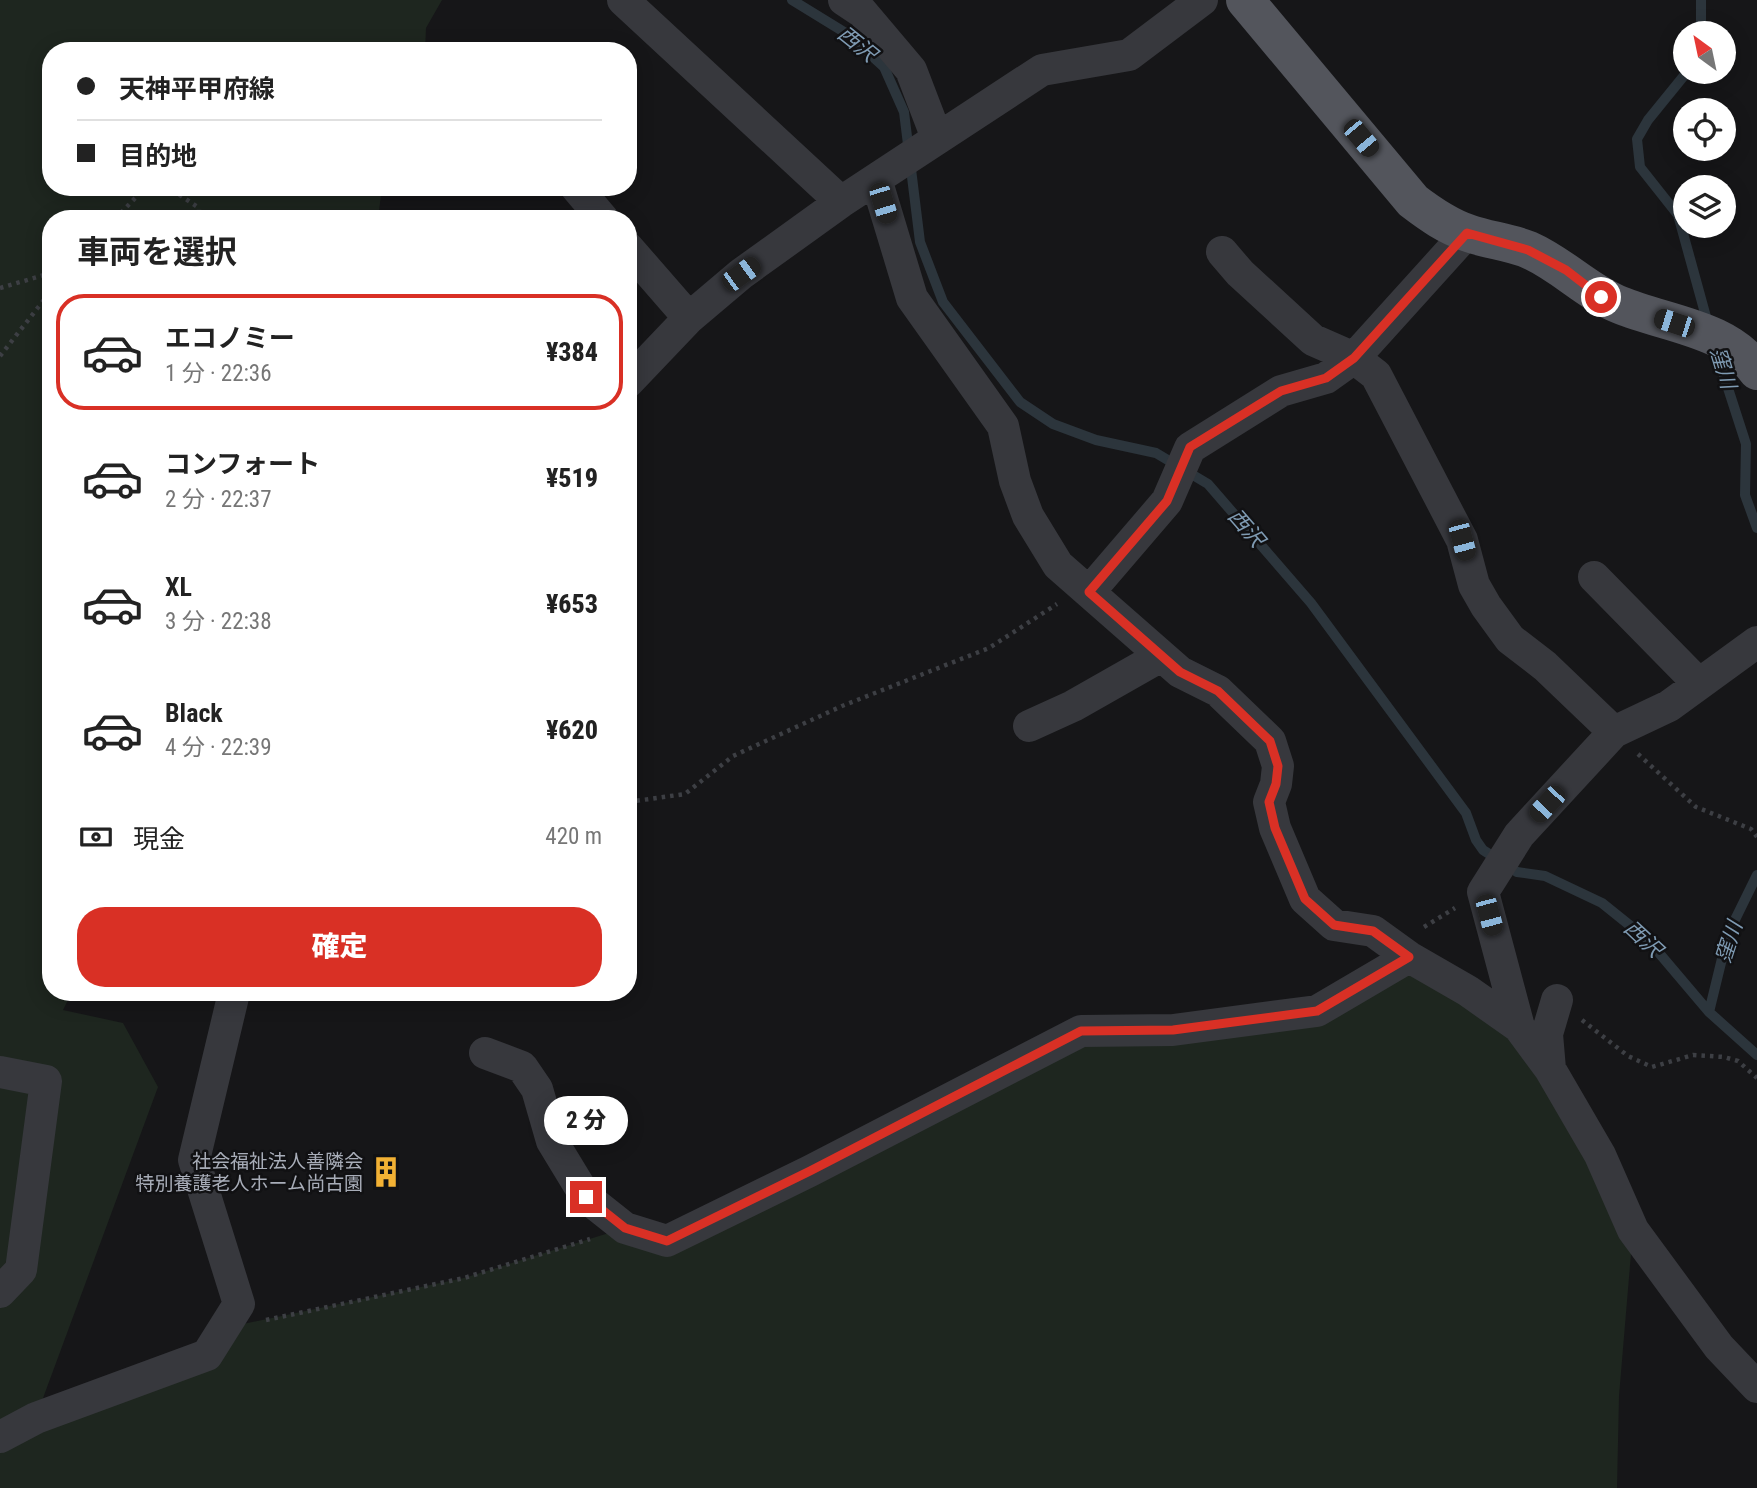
<!DOCTYPE html>
<html lang="ja">
<head>
<meta charset="utf-8">
<style>
	body { margin:0; font-family:"Roboto Condensed","Noto Sans JP",sans-serif; background:#f2f2f2; color:#222; height:100vh; display:flex; flex-direction:column; font-size:26px; white-space:nowrap }
	* { box-sizing:border-box; margin:0 }
	p { font-size:23px; color:#767676 }
	.icon { flex:none; width:38px; height:38px; fill:none; stroke:currentColor; stroke-width:2; stroke-linecap:round; stroke-linejoin:round }
	.map { position:relative; flex:1; overflow:hidden }
	.sheet { position:absolute; left:42px; top:210px; width:595px; height:791px; display:flex; flex-direction:column; background:#fff; border-radius:28px; box-shadow:0 4px 18px #0003 }
	.sheet>* { flex:none }
	.top-card { position:absolute; left:42px; top:42px; width:595px; height:154px; border-radius:28px; box-shadow:0 4px 18px #0003; display:grid; align-content:center; height:154px; padding:0 35px; background:#fff }
	.needle { width:46px; rotate:327deg }
	.tools { position:absolute; left:1673px; top:21px; display:grid; gap:14px }
	.tools a { display:grid; place-items:center; width:63px; height:63px; border-radius:50%; background:#fff; box-shadow:0 4px 18px #0003; font-size:35px }
	.end { position:absolute; width:32px; height:32px; margin:-16px; border:9px solid #d93025; background:#fff; box-shadow:0 0 0 4px #fff }
	.from { border-radius:50% }
	.bubble { position:absolute; height:49px; border-radius:24px; background:#fff; box-shadow:0 4px 18px #0003; font-size:23px; font-weight:800; line-height:49px; text-align:center }
	.car { position:absolute; width:21px; height:42px; margin:-21px -10px; border-radius:9px; box-shadow:0 0 5px 2px #0007; background:linear-gradient(#222 24%,#8ab4d8 0 40%,#222 0 76%,#8ab4d8 0 86%,#222 0) }
	.top-card b { display:flex; align-items:center; gap:24px; height:66px; font-size:26px }
	.top-card b+b { border-top:2px solid #e0e0e0 }
	.top-card i { width:18px; height:18px; background:#222 }
	ul { padding:0; list-style:none }
	li { display:flex; align-items:center; gap:21px; height:116px; margin:0 14px 10px; padding:0 21px; border:4px solid transparent; border-radius:28px }
	li div { flex:1 }
	li b { display:block; font-size:26px }
	li em { font-style:normal; font-weight:800 }
	li.on { border-color:#d93025 }
	li>.icon { width:63px; height:63px; stroke-width:1.5 }
	h2 { padding:0 35px; font-size:32px; line-height:84px }
	.pay { display:flex; align-items:center; gap:18px; height:77px; padding:0 35px; font-size:26px }
	.pay p { margin-inline-start:auto }
	.button { display:flex; gap:14px; margin-top:auto; padding:14px 35px }
	.button a { flex:1; height:80px; border-radius:28px; background:#d93025; color:#fff; font-size:28px; font-weight:800; line-height:80px; text-align:center }
	.map>svg:first-child { display:block }
</style>
</head>
<body>
<div class="map">
<svg width="1757" height="1488" viewBox="0 0 1757 1488">
	<rect width="100%" height="100%" fill="#161618"/>
	<!-- green -->
	<path fill="#1e261f" d="M0 0H442L426 28 425 51H51V187H382L378 219H51V992H72L63 1010 123 1023 158 1087 36 1417 207 1355 224 1328 464 1278 625 1228 667 1241 1081 1031 1317 1011 1409 957 1519 1027 1633 1230 1619 1396 1617 1488H0Z"/>
	<g fill="none" stroke-linecap="round" stroke-linejoin="round">
		<!-- stream -->
		<path stroke="#2c353c" stroke-width="10" d="M792 0 849 35 884 67 904 112 920 242 943 302 1020 402 1053 424 1096 440 1156 453 1208 484 1311 603 1466 813 1476 840 1483 850 1517 872 1545 876 1602 903 1648 940 1709 1012 1757 1055
			M1701 33V0
			M1687 72 1648 120 1637 139 1640 167 1678 215 1708 324
			M1715 348 1746 444 1745 495 1757 528
			M1709 1012 1728 934 1757 875"/>
		<!-- path -->
		<path stroke="#3d3f44" stroke-width="4.5" stroke-dasharray="3.5 5" stroke-linecap="butt" d="M115 219 140 193 174 191 199 208V219
			M0 288 51 273
			M0 356 51 291
			M1638 754 1696 807 1751 829 1757 837
			M628 802 685 794 733 756 842 706 989 648 1057 604
			M1424 927 1455 908
			M1582 1020 1628 1056 1652 1067 1693 1055 1724 1057 1738 1061 1757 1078
			M266 1320 464 1278 590 1239"/>
		<!-- minor -->
		<path stroke="#37383d" stroke-width="32" d="M623 0 841 202
			M844 0 862 12 911 70 937 138
			M876 179 912 298 1003 426 1015 481 1028 516 1058 565 1180 672 1218 691 1270 741 1278 766 1276 784 1269 802 1275 828 1305 899 1334 925 1373 931 1409 957 1468 991 1519 1027 1550 1069 1600 1155 1633 1230 1719 1347 1757 1387
			M576 187 603 219
			M628 248 689 318
			M1222 252 1240 273 1313 340 1354 358 1376 375 1462 540 1474 585 1486 606 1510 639 1545 666 1614 732
			M628 382 689 318 741 274 841 202 1042 70 1129 55 1202 0
			M1594 577 1699 684
			M1089 592 1167 501 1190 448 1281 391 1326 378 1354 358 1467 233
			M1029 726 1073 706 1161 656
			M1519 1027 1483 892 1519 835 1614 732 1669 706 1757 642
			M485 1053 522 1067 537 1089 552 1141 586 1197 625 1228 667 1241 810 1171 1081 1031 1173 1030 1317 1011 1409 957
			M1550 1069 1547 1034 1557 1000
			M0 1072 46 1081 21 1270 0 1292
			M0 1437 36 1418 207 1355 239 1304 194 1160 233 997"/>
		<!-- major -->
		<path stroke="#53555c" stroke-width="38" d="M1245 0 1413 201C1430 214 1447 226 1468 233 1487 240 1510 242 1529 250 1563 265 1587 292 1620 305 1666 324 1728 328 1757 371"/>
	</g>
	<g fill="none" stroke-linecap="round" stroke-linejoin="round">
		<!-- route -->
		<path stroke="#d93025" stroke-width="9" d="M586 1197 625 1228 667 1241 810 1171 1081 1031 1173 1030 1317 1011 1409 957 1373 931 1334 925 1305 899 1275 828 1269 802 1276 784 1278 766 1270 741 1218 691 1180 672 1089 592 1167 501 1190 447 1281 391 1326 378 1354 358 1467 233 1528 250 1566 270 1601 297"/>
	</g>
	<!-- icons -->
	<defs>
		<symbol id="building-bare" viewBox="-9 -9 18 18"><path d="M-4-6H4V6H1V3H-1V6H-4ZM-2.5-4.3h1.7v1.8h-1.7ZM.8-4.3h1.7v1.8H.8ZM-2.5-1h1.7V.8h-1.7ZM.8-1h1.7V.8H.8Z" fill="#f2b134" stroke="#111113" stroke-width="2.5" paint-order="stroke"/></symbol>
	</defs>
	<g fill-rule="evenodd">
		<use href="#building-bare" x="364" y="1150" width="44" height="44"/>
	</g>
	<g text-anchor="middle" dominant-baseline="central" stroke-width="5" stroke-linejoin="round" paint-order="stroke">
		<!-- poi labels -->
		<g font-size="19" fill="#a8adb8" stroke="#111113" text-anchor="end">
			<text x="363" y="1161">社会福祉法人善隣会<tspan x="363" dy="22">特別養護老人ホーム尚古園</tspan></text>
		</g>
		<!-- water labels -->
		<g font-size="21" font-style="italic" fill="#7f9bb3" stroke="#111113">
			<text transform="translate(857 44) rotate(39)">西沢</text>
			<text transform="translate(1723 368) rotate(73)">窪川</text>
			<text transform="translate(1246 528) rotate(49)">西沢</text>
			<text transform="translate(1643 939) rotate(43)">西沢</text>
			<text transform="translate(1729 942) rotate(-72)">窪川</text>
		</g>
	</g>
</svg>
<div class="tools">
<a><svg class="needle" viewBox="-14 -14 28 28"><path d="M0-13l5 13h-10z" fill="#e53935"/><path d="M0 13l5-13h-10z" fill="#767676"/></svg></a>
<a><svg class="icon" aria-label="locate" viewBox="0 0 24 24"><circle cx="12" cy="12" r="6"/><path d="M12 2v4M12 18v4M2 12h4M18 12h4"/></svg></a>
<a><svg class="icon" aria-label="layers" viewBox="0 0 24 24"><path d="M12 4l9 5-9 5-9-5zM3 14l9 5 9-5"/></svg></a>
</div>
<i class="end from" style="left:1601px;top:297px"></i>
<i class="end" style="left:586px;top:1197px"></i>
<div class="bubble" style="left:544px;top:1096px;width:84px">2 分</div>
<i class="car" style="left:1361px;top:138px;rotate:140deg"></i>
<i class="car" style="left:883px;top:203px;rotate:163deg"></i>
<i class="car" style="left:741px;top:274px;rotate:54deg"></i>
<i class="car" style="left:1674px;top:323px;rotate:288deg"></i>
<i class="car" style="left:1462px;top:540px;rotate:165deg"></i>
<i class="car" style="left:1547px;top:804px;rotate:223deg"></i>
<i class="car" style="left:1489px;top:915px;rotate:165deg"></i>
<div class="top-card">
<b><i class="from"></i>天神平甲府線</b>
<b><i></i>目的地</b>
</div>
<section class="sheet">
<h2>車両を選択</h2>
<ul>
<li class="on"><svg class="icon" aria-label="car" viewBox="0 0 24 24"><path d="M5 17H2v-5l4-1 3-4h7l3 4 3 1v5h-3M9 17h6M6 11h13"/><circle cx="7" cy="17" r="2"/><circle cx="17" cy="17" r="2"/></svg><div><b>エコノミー</b><p>1 分 · 22:36</p></div><em>¥384</em></li>
<li><svg class="icon" aria-label="car" viewBox="0 0 24 24"><path d="M5 17H2v-5l4-1 3-4h7l3 4 3 1v5h-3M9 17h6M6 11h13"/><circle cx="7" cy="17" r="2"/><circle cx="17" cy="17" r="2"/></svg><div><b>コンフォート</b><p>2 分 · 22:37</p></div><em>¥519</em></li>
<li><svg class="icon" aria-label="car" viewBox="0 0 24 24"><path d="M5 17H2v-5l4-1 3-4h7l3 4 3 1v5h-3M9 17h6M6 11h13"/><circle cx="7" cy="17" r="2"/><circle cx="17" cy="17" r="2"/></svg><div><b>XL</b><p>3 分 · 22:38</p></div><em>¥653</em></li>
<li><svg class="icon" aria-label="car" viewBox="0 0 24 24"><path d="M5 17H2v-5l4-1 3-4h7l3 4 3 1v5h-3M9 17h6M6 11h13"/><circle cx="7" cy="17" r="2"/><circle cx="17" cy="17" r="2"/></svg><div><b>Black</b><p>4 分 · 22:39</p></div><em>¥620</em></li>
</ul>
<div class="pay"><svg class="icon" aria-label="cash" viewBox="0 0 24 24"><path d="M3 7h18v10H3z"/><circle cx="12" cy="12" r="2"/></svg>現金<p>420 m</p></div>
<div class="button"><a>確定</a></div>
</section>
</div>
</body>
</html>
